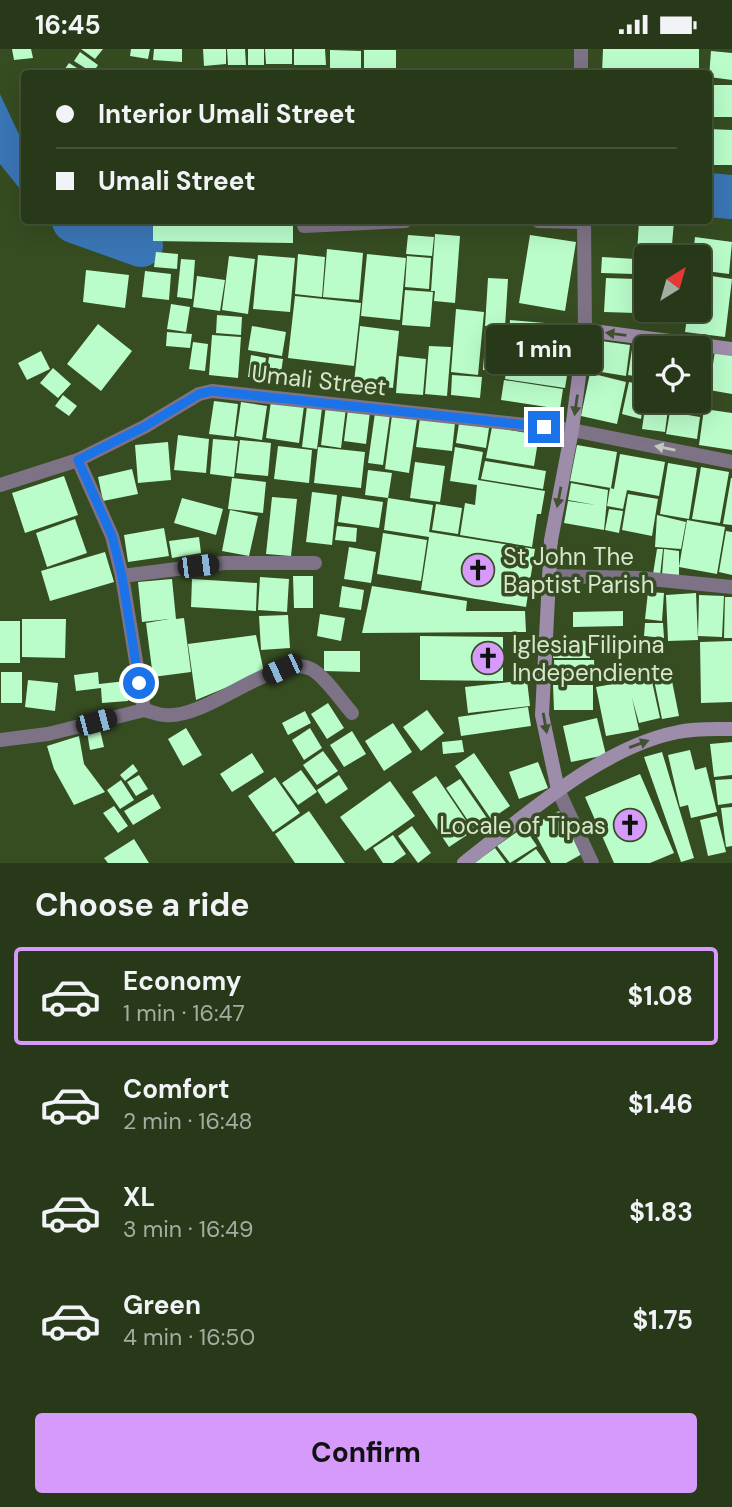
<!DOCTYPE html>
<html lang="en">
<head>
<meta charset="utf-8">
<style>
	body { margin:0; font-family:"DM Sans",sans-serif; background:#344426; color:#f1f3f6; height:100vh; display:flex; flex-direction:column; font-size:26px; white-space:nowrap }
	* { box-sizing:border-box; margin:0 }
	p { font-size:23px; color:#a5aca2 }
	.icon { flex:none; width:38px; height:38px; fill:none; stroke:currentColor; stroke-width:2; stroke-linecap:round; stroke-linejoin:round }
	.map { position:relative; height:814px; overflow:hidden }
	.sheet { display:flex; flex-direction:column; background:#283919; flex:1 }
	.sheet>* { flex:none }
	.hud { position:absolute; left:21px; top:21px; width:691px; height:154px; border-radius:7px; box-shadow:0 7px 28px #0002,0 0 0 2px #445338; display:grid; align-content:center; height:154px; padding:0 35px; background:#283919 }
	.needle { width:46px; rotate:37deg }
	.tools { position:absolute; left:634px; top:196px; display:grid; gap:14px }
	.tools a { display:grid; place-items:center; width:77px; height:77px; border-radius:7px; background:#283919; box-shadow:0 7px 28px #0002,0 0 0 2px #445338; font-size:35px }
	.end { position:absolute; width:32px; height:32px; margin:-16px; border:9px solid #1a73e8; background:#fff; box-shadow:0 0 0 4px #fff }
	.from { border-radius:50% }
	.bubble { position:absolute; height:49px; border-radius:7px; background:#283919; box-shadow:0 7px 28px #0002,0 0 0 2px #445338; font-size:23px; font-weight:700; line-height:49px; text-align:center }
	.car { position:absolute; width:21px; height:42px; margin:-21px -10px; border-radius:9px; box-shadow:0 0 5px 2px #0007; background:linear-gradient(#222 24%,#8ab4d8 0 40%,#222 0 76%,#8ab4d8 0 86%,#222 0) }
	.hud b { display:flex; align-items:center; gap:24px; height:66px; font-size:26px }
	.hud b+b { border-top:2px solid #445338 }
	.hud i { width:18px; height:18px; background:#f1f3f6 }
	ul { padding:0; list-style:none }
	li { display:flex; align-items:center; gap:21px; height:98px; margin:0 14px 10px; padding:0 21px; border:4px solid transparent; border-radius:7px }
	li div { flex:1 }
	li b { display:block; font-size:26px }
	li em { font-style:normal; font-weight:700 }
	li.current { border-color:#d69bfa }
	li>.icon { width:63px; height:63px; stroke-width:1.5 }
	h2 { padding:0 35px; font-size:32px; line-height:84px }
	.cta { display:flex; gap:14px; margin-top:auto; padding:14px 35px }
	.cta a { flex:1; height:80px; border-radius:7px; background:#d69bfa; color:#111; font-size:28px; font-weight:700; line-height:80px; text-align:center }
	.status { display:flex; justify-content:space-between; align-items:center; height:49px; padding:0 35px; background:#283919; direction:ltr }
	.status svg { height:19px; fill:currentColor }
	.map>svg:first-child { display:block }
</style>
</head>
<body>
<div class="status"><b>16:45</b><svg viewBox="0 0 49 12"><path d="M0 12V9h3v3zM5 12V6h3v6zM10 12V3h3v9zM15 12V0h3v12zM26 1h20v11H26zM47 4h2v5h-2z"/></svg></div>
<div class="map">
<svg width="732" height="814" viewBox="0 0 732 814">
	<rect width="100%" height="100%" fill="#364c21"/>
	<!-- water -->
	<path fill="#3a76b5" d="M0 45 24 96V145L0 115Z
		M56 172H124L139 179 133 206 94 198Z"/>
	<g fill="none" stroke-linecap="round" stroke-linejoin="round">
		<!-- river -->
		<path stroke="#3a76b5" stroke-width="44" d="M709 146 732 148
			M74 172 141 196"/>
	</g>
	<!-- building -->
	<path fill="#bafcca" d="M12 0H31L33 9 14 11Z
		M81 0H103L95 10Z
		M131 0H150L148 10 130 7Z
		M154 0H182V13L153 11Z
		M203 0H226V15L204 17Z
		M227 0H245L246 16H228Z
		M248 0H264V16H248Z
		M265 0H292V15H266Z
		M294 0H325L326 16H294Z
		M603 0H699V24H602Z
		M330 1 361 2V24H330Z
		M364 1H396V20L364 21Z
		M711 2 732 4V31L709 28Z
		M80 3 98 16 93 24 74 12Z
		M69 14 85 24H62Z
		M224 19H249L250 24H224Z
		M252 19H275L276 24H253Z
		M313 19V24H279V20Z
		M195 20H223V24H195Z
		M709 36H732V68H709Z
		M709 80 732 81V116H709Z
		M153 172H293V194L153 192Z
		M639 172H674L671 208H646V221L636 220Z
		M435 185 460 187 455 254 434 252 435 242H431Z
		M408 186 434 188 432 207 406 205Z
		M530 186 576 193 565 262 519 254Z
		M695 188 732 193 729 225 698 221V208H693Z
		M327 200 363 204 359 251 323 248Z
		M156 203 178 205 177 220 154 218Z
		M298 205 325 208 322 248 295 245Z
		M367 205 406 209 400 271 361 267Z
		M258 206 295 209 290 263 253 260Z
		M229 207 255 210 248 265 222 261Z
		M407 207 431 209 429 240 405 238Z
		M602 208 635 210 634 225 601 224Z
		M181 210 195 211 192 250 177 248Z
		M86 221 129 226 125 259 83 253Z
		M145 222 171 225 169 251 142 248Z
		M698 225 732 230 725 288 685 283 688 261H698Z
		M197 227 225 231 220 262 193 258Z
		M488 229 508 230 505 278 485 277Z
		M606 229 637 230 636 264 604 263Z
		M405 241 433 243 430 278 402 276Z
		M643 245H646V261H672L671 268 641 265Z
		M295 247 361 254 354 317 288 309Z
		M171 255 190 258 186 283 167 280Z
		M456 260 484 263 478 326 451 323Z
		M217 266 242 268 241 286 216 284Z
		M510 271 545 274 542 308 507 305Z
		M98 275 132 302 101 342 67 315Z
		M252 277 286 283 282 307 248 301Z
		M360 277 399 282 393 339 354 334Z
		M486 280 505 282 502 322 483 321Z
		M167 283 192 285 190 299 166 297Z
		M212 286 241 288 238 329 209 326Z
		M594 291 630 296 626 327 589 321Z
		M193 293 208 295 205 322 189 320Z
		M633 294 651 297V299H646V329L628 326Z
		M429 297 451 298 447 347 425 345Z
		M545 298 571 302 565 339 505 330 508 309 543 315Z
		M41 302 50 320 27 331 18 314Z
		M715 302 732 305V345L709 341Z
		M251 306 266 309 263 329 248 328Z
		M698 306 711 308 707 336 698 334Z
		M399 307 426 310 423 346 396 344Z
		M269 308 283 310 280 331 266 329Z
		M53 319 71 335 58 349 40 334Z
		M590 324 626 333 617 375 581 367Z
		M452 326 482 328 480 349 451 346Z
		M504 331 563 340 560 360 501 351Z
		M629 333 646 337 641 370 622 365Z
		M698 337 706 338 702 365 670 360 671 352H698Z
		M63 346 77 357 69 367 55 357Z
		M214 352 238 355 234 388 209 385Z
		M271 352 304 357 299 394 266 389Z
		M646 352H669L665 383 642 380Z
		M241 353 267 357 262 391 236 387Z
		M326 356 346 359 341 399 321 396Z
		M307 357 322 359 317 400 302 398Z
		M348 360 370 363 366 395 344 392Z
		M704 360 732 364V401L699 396Z
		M670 363 700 368 697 390 666 385Z
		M375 364 390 366 383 416 368 414Z
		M392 366 417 370 409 424 385 420Z
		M420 369 455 374 452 402 416 398Z
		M459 374 489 379 486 399 456 394Z
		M492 378 539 386 534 417 486 409Z
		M178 386 209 390 206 424 174 421Z
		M213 390 238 392 234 428 210 425Z
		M240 391 271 394 268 427 236 424Z
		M168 393 171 431 138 434 135 396Z
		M577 396 617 403 611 439 570 432Z
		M278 397 312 401 309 434 274 430Z
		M318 398 365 403 361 439 314 434Z
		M455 398 483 403 478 431 545 442 541 465H537L532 498 460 486 465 454 475 456 477 436 450 432Z
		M620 405 665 413 659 447 627 441 623 460 607 457 610 439 614 440Z
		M485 412 546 422 543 440 481 430Z
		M415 413 445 417 440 453 410 449Z
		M668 414 697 419 689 470 660 465Z
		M701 418 729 423 720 474 692 470Z
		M132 420 138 445 103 452 98 428Z
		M368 421 392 424 388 449 365 446Z
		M64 427 78 466 25 484 12 444Z
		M232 429 266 433 263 464 228 460Z
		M731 429H732V476L723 475Z
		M571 434 608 441 604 481 564 474 568 452 596 456 568 451Z
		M312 443 337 446 332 496 306 493Z
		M628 445 658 450 652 487 622 481Z
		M342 447 383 453 379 479 338 473Z
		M272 448 297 450 291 507 266 505Z
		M182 449 223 460 216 486 174 474Z
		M388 449 433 456 429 483 535 500 526 558 421 541 429 488 384 481Z
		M436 455 462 459 458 485 432 481Z
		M609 460 623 462 619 484 605 481Z
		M230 461 258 467 249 507 222 502Z
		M657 466 686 473 681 500 655 498Z
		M75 470 87 504 47 518 36 484Z
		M687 471 725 478 717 525 679 518Z
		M337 477 357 479 356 493 335 491Z
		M164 479 169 507 128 513 124 486Z
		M726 482 732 483V526L719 523Z
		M383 484 427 491 421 532 377 525Z
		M199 488 201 504 172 509 169 492Z
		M349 498 376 503 371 534 344 530Z
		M657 500H663L660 527 653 525Z
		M664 500 679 502V528L662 526Z
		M105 503 114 533 50 552 41 522Z
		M293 527H313V559H294Z
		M260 528 289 530 287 563 258 561Z
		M172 530 176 570 184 569 191 623 153 628 146 574 169 570 142 573 138 533Z
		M192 530 257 534 256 562 191 558Z
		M342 537 364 541 361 561 339 558Z
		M372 537 467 552 466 562H525L526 583 362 584Z
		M648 543 664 544 662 572 645 570Z
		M696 544 698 591 668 592 666 546Z
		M699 546 724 547 722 588 698 587Z
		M725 548H732V589H724Z
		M623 562V577L573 578V563Z
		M320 565 345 569 341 592 317 587Z
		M288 566 290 599 261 601 259 567Z
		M22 570H66L65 609 22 608Z
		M0 572H20V614H0Z
		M645 574H663L664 589 644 587Z
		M256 586 264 623 196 651 188 595Z
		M420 587 503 588V632L420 631Z
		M554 590 590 592V609H553Z
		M664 590 665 605 646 606 645 592Z
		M732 592V653L701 654 700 593Z
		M324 602H360V623L324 622Z
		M554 611H594L595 632 555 633Z
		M1 623H22V654H1Z
		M98 623 99 635 126 632 128 652 102 654 101 639 76 642 74 626Z
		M671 627 679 667 662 670 654 631Z
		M651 628 660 669 639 674 632 649 639 681 606 687 596 638Z
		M28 631 58 634 55 662 25 658Z
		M527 631 530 657 468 664 465 638Z
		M553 636H593V661H554Z
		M328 654 344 679 327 690 311 665Z
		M528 658 531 677 461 687 458 668Z
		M427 661 444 684 421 702 403 678Z
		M305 662 311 674 288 686 282 674Z
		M597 669 606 706 571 713 563 677Z
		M393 674 412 703 384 722 365 692Z
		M186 679 202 706 183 717 168 690Z
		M310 679 322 699 304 711 292 691Z
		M100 681 104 698 90 701 87 683Z
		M352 682 366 705 344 718 330 696Z
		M79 687 84 715 105 743 74 756 54 720 47 697Z
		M462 691 464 703 443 705 442 693Z
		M732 693V726L714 728 710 695Z
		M690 701 695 721 706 718 717 763 691 769 688 756 680 758 668 706Z
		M323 702 338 722 317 736 303 716Z
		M662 703 694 809 681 813 644 708Z
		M252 704 264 723 232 743 220 725Z
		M474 704 510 757 491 770 455 717Z
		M538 713 548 739 519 750 509 723Z
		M133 715 138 722 125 732 120 726Z
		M301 721 317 743 298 756 282 734Z
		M640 725 674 804 650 814H614L585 748Z
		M139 726 148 740 136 747 127 733Z
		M339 726 348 740 326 755 317 741Z
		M436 727 473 782 449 798 412 743Z
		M275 728 300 764 273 783 248 747Z
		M460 730 489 772 475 782 446 739Z
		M732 730V754L718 756 715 731Z
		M121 731 134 751 120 760 107 741Z
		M390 732 415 767 365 802 340 768Z
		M153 745 161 759 133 776 124 762Z
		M114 757 128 777 118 784 103 764Z
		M732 758V797L726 798 721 759Z
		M309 762 345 814H295L275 785Z
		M559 762 582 805 566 814H551L531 777Z
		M717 767 726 803 708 807 700 771Z
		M412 777 431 804 418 814 398 787Z
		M524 778 537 797 510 814 497 797Z
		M393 786 406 805 393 814H383L373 799Z
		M134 790 149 814H108L104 809Z
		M495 799 506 814H474Z
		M536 800 546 814H516Z"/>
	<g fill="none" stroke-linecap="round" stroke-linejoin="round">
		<!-- service -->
		<path stroke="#7e7386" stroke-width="14" d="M538 172 584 173
			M304 177 405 172
			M0 436 78 411
			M122 527 224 514H315"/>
		<!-- pedestrian -->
		<path stroke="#7e7386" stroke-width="14" d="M549 527 640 529"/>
		<!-- minor -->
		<path stroke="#7e7386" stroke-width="14" d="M640 529 732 538
			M144 661 122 527 112 487 78 411 144 378 199 345 212 342 572 381 732 413
			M144 661C150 662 158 666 165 666 207 671 276 603 311 620 324 626 342 653 352 664
			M0 691 48 685 144 661"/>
		<!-- tertiary -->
		<path stroke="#7e7386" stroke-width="14" d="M581 0V24
			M584 172 585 281
			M558 741 592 814"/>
		<!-- secondary -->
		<path stroke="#9e8cab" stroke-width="14" d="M558 741 542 666 551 491 572 381 585 281 732 300
			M464 814C525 767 601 698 678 683 695 679 715 680 732 680"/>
	</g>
	<!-- one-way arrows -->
	<defs><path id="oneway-solid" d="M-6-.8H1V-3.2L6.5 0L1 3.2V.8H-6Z" transform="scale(1.75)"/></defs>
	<g fill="#40522f">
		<use href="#oneway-solid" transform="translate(616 285) rotate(-173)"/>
		<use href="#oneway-solid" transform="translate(576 356) rotate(98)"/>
		<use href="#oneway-solid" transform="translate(559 448) rotate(101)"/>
		<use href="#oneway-solid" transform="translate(545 674) rotate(80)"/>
		<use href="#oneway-solid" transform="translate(639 695) rotate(-20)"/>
	</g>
	<use fill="#c1c9bb" href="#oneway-solid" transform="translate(665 399) rotate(-169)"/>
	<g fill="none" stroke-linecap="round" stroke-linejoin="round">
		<!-- route -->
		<path stroke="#1a73e8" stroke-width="9" d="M139 634 122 527 112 487 78 411 144 378 199 345 212 342 544 378"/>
	</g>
	<!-- icons -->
	<defs>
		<symbol id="church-disc" viewBox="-11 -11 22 22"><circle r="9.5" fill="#d69bfa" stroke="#364c21"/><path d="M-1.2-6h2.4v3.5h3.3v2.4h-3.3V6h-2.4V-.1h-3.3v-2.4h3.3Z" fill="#111"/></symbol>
	</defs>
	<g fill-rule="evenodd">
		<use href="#church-disc" x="459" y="502" width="38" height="38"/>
		<use href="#church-disc" x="469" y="590" width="38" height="38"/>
		<use href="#church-disc" x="611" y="757" width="38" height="38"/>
	</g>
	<g text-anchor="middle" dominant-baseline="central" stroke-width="7" stroke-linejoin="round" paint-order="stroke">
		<!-- street labels -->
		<g font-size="24" fill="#d7e6cd" stroke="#364c21">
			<text transform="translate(319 331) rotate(6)">Umali Street</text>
		</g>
		<!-- poi labels -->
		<g font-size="24" fill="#d7e6cd" stroke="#364c21" text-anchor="start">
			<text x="503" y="507">St John The<tspan x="503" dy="28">Baptist Parish</tspan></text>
			<text x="512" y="595">Iglesia Filipina<tspan x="512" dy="28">Independiente</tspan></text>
			<text x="606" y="776" text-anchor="end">Locale of Tipas</text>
		</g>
	</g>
</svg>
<div class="tools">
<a><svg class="needle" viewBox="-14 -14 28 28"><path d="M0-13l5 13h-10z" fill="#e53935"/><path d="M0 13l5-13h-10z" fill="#a5aca2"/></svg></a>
<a><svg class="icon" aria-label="locate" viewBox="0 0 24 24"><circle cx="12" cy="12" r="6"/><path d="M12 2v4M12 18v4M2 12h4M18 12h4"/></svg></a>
</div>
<i class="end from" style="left:139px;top:634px"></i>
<i class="end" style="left:544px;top:378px"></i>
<div class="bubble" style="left:486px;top:276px;width:116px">1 min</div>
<i class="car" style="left:198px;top:517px;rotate:83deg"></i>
<i class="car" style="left:282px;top:620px;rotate:245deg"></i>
<i class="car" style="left:96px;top:673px;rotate:75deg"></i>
<div class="hud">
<b><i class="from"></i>Interior Umali Street</b>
<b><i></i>Umali Street</b>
</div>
</div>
<section class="sheet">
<h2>Choose a ride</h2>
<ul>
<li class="current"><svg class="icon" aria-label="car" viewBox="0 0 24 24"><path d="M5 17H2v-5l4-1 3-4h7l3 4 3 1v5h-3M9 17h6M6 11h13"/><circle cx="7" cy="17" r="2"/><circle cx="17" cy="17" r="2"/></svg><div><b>Economy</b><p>1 min · 16:47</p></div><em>$1.08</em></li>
<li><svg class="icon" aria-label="car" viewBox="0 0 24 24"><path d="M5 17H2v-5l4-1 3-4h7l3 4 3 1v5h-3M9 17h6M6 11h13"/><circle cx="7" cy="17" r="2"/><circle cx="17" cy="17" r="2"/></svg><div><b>Comfort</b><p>2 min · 16:48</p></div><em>$1.46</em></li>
<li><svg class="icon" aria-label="car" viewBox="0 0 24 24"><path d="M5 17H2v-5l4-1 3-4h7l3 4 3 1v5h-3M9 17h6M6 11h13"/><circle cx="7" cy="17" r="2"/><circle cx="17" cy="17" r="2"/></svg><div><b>XL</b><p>3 min · 16:49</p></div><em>$1.83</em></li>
<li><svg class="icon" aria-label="car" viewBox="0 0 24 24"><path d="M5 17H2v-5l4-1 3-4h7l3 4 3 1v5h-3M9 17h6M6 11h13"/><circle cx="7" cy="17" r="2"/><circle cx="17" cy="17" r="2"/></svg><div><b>Green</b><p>4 min · 16:50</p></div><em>$1.75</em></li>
</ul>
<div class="cta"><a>Confirm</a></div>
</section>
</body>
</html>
